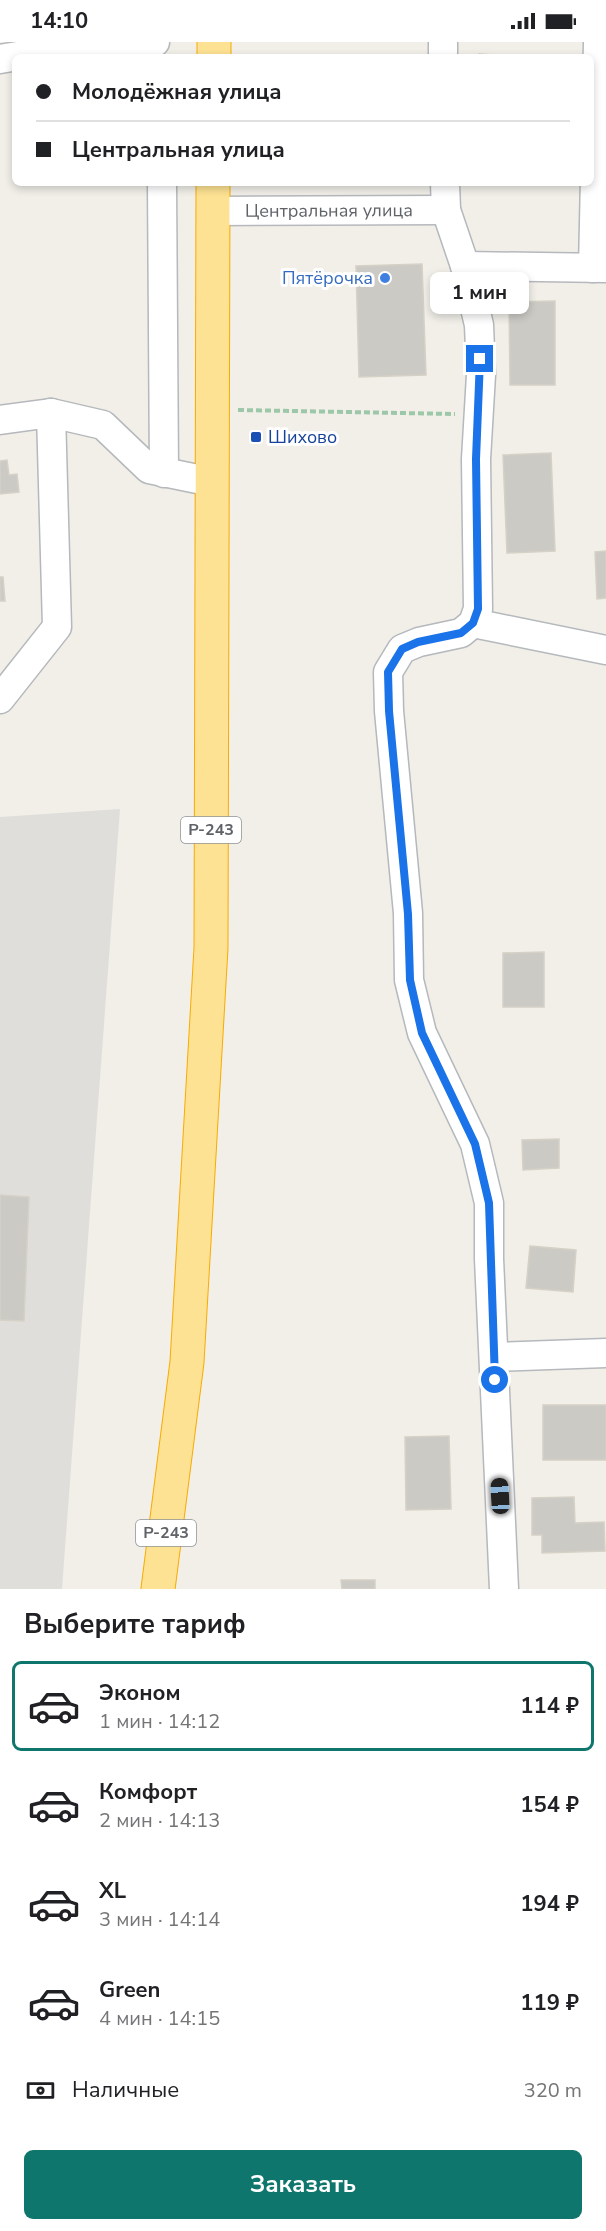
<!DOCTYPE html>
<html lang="ru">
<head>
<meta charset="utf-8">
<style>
	body { margin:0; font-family:"Nunito Sans",sans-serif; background:#f2f2f2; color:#202124; height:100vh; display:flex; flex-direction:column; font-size:22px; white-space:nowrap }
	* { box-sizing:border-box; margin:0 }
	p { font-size:20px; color:#757577 }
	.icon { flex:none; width:33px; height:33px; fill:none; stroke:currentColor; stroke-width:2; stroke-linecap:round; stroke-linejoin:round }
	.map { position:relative; height:1547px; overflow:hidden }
	.sheet { display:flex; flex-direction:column; background:#fff; flex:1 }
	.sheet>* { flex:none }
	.hud { position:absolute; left:12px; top:12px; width:582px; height:132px; border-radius:9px; box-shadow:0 3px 9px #0003; display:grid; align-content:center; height:132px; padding:0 24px; background:#fff }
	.end { position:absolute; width:27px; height:27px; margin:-14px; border:8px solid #1a73e8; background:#fff; box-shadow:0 0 0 3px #fff }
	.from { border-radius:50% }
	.bubble { position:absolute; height:42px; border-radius:9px; background:#fff; box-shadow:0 3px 9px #0003; font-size:20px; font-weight:700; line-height:42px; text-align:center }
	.car { position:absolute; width:18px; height:36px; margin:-18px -9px; border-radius:8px; box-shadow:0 0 4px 2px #0007; background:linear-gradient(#222 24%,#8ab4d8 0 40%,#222 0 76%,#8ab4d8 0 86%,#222 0) }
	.hud b { display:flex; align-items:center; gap:21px; height:57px; font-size:22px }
	.hud b+b { border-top:2px solid #e0e0e0 }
	.hud i { width:15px; height:15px; background:#202124 }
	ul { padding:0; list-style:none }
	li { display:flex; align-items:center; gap:18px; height:90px; margin:0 12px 9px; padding:0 12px; border:3px solid transparent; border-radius:9px }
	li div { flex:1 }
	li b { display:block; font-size:22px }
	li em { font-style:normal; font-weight:700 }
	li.current { border-color:#0f766e }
	li>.icon { width:54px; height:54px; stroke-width:1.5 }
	h2 { padding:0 24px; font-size:27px; line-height:72px }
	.pay { display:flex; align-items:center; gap:15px; height:66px; padding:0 24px; font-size:22px }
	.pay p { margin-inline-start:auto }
	.button { display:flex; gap:12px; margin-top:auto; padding:12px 24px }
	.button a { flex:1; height:69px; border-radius:9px; background:#0f766e; color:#fff; font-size:24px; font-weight:700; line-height:69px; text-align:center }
	.status { display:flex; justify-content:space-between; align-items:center; height:42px; padding:0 30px; background:#fff; direction:ltr }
	.status svg { height:16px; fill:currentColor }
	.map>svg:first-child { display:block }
</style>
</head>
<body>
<div class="status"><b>14:10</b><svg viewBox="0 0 49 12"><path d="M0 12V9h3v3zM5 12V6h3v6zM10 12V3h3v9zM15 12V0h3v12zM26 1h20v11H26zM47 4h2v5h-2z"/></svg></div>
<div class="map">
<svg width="606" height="1547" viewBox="0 0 606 1547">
	<rect width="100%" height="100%" fill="#f1efe8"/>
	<!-- industrial -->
	<path fill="#e0deda" d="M120 767 62 1547H0V775Z"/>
	<!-- building -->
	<path fill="#cccac5" stroke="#d6d1c6" stroke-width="1.5" d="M479 12 527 15H479Z
		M422 222 426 333 359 335 356 224Z
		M555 259V343H510L509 260Z
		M551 411 555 509 507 511 503 413Z
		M7 418 9 433 17 432 19 450 0 452V419Z
		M606 509V556L597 557 595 510Z
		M0 535H3L5 559H0Z
		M544 910V965H503V911Z
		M559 1097V1126L523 1128 522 1098Z
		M0 1153 29 1155 24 1279 0 1278Z
		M530 1204 576 1208 573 1250 526 1246Z
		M543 1363H606V1418H543Z
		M449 1394 451 1467 406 1468 405 1395Z
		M574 1455 575 1481 604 1480 605 1509 542 1511V1493H532V1456Z
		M341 1538H375V1547H342Z"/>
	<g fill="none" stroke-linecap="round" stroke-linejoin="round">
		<defs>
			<g id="minor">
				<path d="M443 0V15"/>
				<path d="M0 17 66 6 155 0"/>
				<path d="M162 141 164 431"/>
				<path d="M445 141 446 168 465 224 479 283 481 333 476 417 478 567 473 581 461 591 419 600 402 607 388 630 389 669 408 871 409 938 422 991 475 1102 489 1161V1217L504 1547"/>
				<path id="s1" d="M213 169 446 168"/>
				<path d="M465 224 606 226"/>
				<path d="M593 226 598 0"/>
				<path d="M0 378 51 371 103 383 149 427 212 440"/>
				<path d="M473 581 606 608"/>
				<path d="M0 657 57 585 51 371"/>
				<path d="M494 1315 606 1311"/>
			</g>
			<path id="highway" d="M214 15V0
				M158 1547 187 1320 211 906 213 141"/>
		</defs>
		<!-- minor casing -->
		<use href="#minor" stroke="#b5b8bc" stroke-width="31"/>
		<!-- highway casing -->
		<use href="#highway" stroke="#f9ab00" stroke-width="35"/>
		<!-- path -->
		<path stroke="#9cc7a9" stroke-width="4" stroke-dasharray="6 3" stroke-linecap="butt" d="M238 368 455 372"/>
		<!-- minor -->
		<use href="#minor" stroke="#fff" stroke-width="28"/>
		<!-- highway -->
		<use href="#highway" stroke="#fde293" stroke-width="33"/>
	</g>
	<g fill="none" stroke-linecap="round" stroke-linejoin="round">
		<!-- route -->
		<path stroke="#1a73e8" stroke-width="8" d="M480 317 476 417 478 567 473 581 461 591 418 600 402 607 388 630 389 669 408 872 410 938 422 991 475 1102 489 1161 495 1338"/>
	</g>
	<!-- markers -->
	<circle fill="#3f7fe0" stroke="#fff" stroke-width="2" cx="385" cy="236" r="6"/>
	<rect fill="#1a4fb4" stroke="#fff" stroke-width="2" x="250" y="389" width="12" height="12" rx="3"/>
	<g text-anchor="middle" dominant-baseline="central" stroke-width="6" stroke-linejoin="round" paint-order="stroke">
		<!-- shield labels -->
		<g fill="#fff" stroke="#8f9295" stroke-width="1.5">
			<rect x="181" y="775" width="60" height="26" rx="4.5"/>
			<rect x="136" y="1478" width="60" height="26" rx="4.5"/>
		</g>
		<g font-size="16" font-weight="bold" fill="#5f6368">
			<text x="211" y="788">Р-243</text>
			<text x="166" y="1491">Р-243</text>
		</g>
		<!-- street labels -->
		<g font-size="18" fill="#5f6368" stroke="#fff">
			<text stroke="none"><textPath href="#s1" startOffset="116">Центральная улица</textPath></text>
		</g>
		<!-- shop labels -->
		<g font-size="18" fill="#366cbe" stroke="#fff" text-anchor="end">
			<text x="373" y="236">Пятёрочка</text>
		</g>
		<!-- transit labels -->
		<g font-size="18" fill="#164399" stroke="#fff" text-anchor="start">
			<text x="268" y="395">Шихово</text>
		</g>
	</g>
</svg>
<i class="end from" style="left:495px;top:1338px"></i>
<i class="end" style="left:480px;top:317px"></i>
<div class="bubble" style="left:430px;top:230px;width:99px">1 мин</div>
<i class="car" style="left:500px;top:1454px;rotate:357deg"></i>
<div class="hud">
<b><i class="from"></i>Молодёжная улица</b>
<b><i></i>Центральная улица</b>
</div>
</div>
<section class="sheet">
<h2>Выберите тариф</h2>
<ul>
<li class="current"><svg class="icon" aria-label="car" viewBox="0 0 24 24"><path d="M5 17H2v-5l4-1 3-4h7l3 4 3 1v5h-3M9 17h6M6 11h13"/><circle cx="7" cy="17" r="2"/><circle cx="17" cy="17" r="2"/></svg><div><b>Эконом</b><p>1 мин · 14:12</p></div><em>114 ₽</em></li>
<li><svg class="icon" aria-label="car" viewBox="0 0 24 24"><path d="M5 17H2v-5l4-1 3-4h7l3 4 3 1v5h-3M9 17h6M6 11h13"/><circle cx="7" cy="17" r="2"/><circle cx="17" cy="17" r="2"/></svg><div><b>Комфорт</b><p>2 мин · 14:13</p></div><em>154 ₽</em></li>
<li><svg class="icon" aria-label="car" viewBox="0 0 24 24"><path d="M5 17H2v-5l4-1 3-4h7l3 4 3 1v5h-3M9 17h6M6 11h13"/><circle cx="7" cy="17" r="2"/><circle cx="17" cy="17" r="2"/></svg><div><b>XL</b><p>3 мин · 14:14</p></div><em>194 ₽</em></li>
<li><svg class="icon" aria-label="car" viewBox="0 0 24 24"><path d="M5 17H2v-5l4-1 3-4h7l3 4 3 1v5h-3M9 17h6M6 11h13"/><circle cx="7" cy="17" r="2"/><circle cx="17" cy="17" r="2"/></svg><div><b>Green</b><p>4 мин · 14:15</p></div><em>119 ₽</em></li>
</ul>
<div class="pay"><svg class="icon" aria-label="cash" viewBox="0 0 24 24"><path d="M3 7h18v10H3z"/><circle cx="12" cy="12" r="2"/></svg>Наличные<p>320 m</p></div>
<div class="button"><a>Заказать</a></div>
</section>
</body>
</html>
